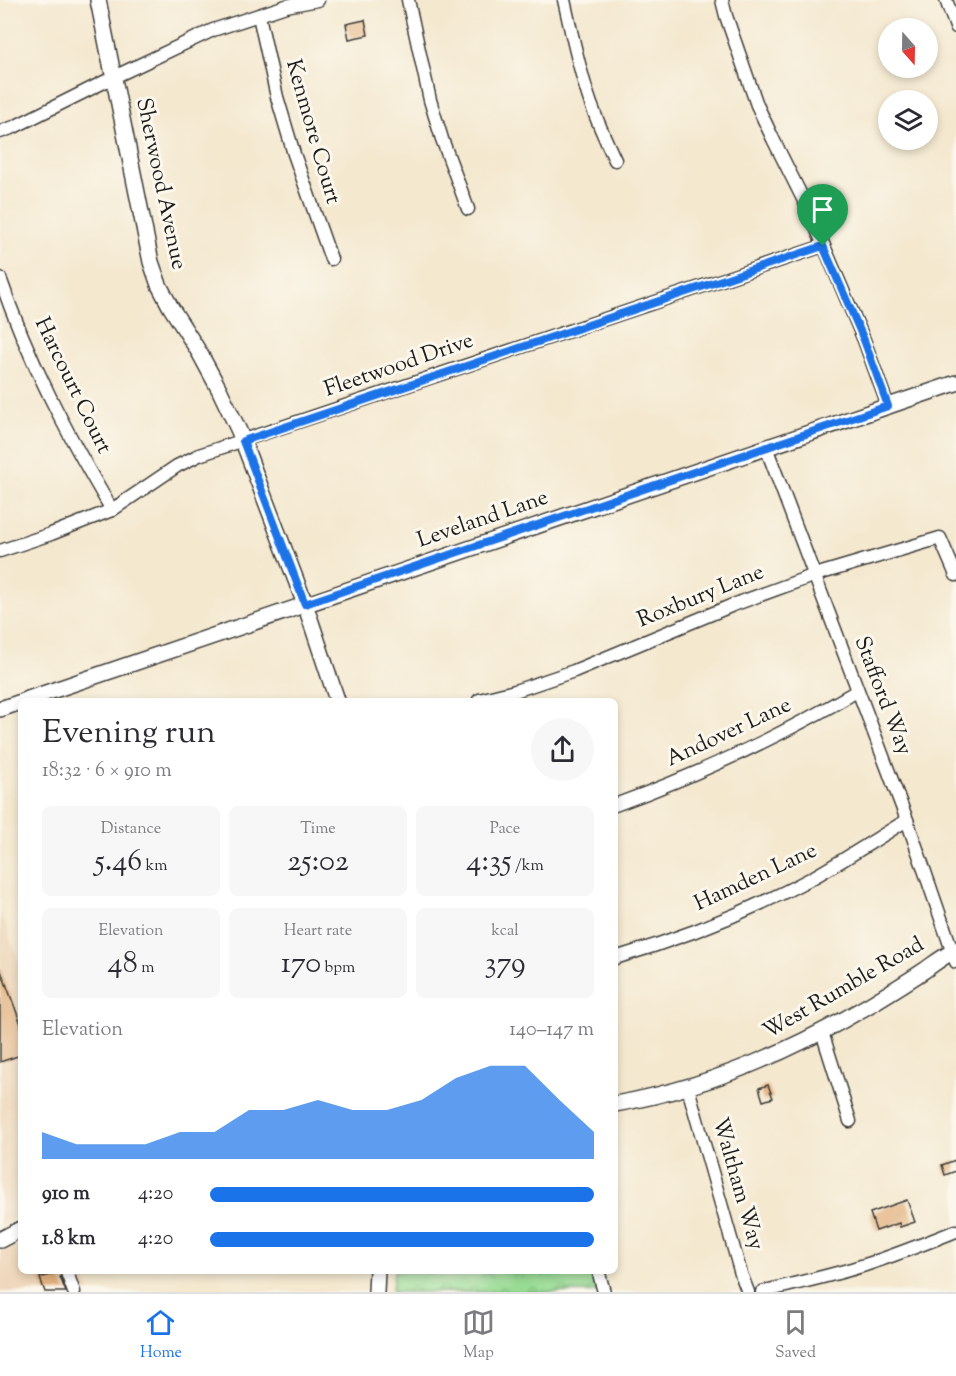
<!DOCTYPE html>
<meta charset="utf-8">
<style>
body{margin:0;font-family:"Sorts Mill Goudy",serif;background:#f7f7f7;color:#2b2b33;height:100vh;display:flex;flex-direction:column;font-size:22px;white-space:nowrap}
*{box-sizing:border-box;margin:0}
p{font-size:20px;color:#7c7c81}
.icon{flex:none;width:33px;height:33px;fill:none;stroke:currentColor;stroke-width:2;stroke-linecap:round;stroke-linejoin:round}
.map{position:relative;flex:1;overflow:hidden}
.panel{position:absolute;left:18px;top:698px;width:600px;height:576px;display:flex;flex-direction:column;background:#fff;border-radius:9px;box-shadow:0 3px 9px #0003}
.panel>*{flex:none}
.needle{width:39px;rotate:160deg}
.fabs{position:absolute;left:878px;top:18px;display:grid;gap:12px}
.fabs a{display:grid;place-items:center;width:60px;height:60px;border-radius:50%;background:#fff;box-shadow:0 3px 9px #0003;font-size:30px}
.pin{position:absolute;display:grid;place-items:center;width:51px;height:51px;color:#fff;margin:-62px -26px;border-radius:50% 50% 50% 0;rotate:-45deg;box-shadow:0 0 6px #0007}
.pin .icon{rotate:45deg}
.round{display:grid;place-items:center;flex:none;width:63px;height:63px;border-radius:32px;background:#f7f7f7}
.summary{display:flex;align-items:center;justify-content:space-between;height:102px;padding:0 24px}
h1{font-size:33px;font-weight:600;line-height:45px}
.stats{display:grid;grid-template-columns:repeat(3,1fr);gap:9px;height:102px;padding:6px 24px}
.stats div{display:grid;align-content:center;border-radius:9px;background:#f7f7f7;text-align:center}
.stats b{font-size:30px;font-weight:600}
.stats small{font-size:16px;font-weight:400}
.stats p{font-size:16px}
.chart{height:168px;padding:12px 24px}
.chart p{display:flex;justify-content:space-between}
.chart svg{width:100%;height:108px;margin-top:6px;fill:#1a73e8;opacity:.7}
ul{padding:0 24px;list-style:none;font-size:20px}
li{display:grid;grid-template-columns:96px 72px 1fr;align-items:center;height:45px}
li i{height:15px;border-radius:8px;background:#1a73e8}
.tabs{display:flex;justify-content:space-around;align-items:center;height:84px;border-top:2px solid #e1e1e2;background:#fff;font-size:16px;color:#7c7c81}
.tabs a{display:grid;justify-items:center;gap:3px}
.tabs .active{color:#1a73e8}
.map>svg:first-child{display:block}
.built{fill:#eed7bb}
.park{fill:url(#park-crowns);stroke:#5a7c58;stroke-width:1.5}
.building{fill:#e2b07e}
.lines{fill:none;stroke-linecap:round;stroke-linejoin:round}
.minor-casing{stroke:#3c3b37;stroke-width:15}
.tertiary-casing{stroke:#3c3b37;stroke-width:18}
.minor{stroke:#fff;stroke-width:12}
.tertiary{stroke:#fff;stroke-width:15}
.route-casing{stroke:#fff;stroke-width:12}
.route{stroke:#1a73e8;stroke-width:8}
.labels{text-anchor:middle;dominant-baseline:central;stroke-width:6;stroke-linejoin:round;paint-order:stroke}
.street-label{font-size:22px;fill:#1c1c1c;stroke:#fbf7ec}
</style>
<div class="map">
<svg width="956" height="1292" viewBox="0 0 956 1292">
<defs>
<pattern id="park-crowns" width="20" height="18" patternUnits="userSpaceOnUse" patternTransform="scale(1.5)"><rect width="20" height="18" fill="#98dc94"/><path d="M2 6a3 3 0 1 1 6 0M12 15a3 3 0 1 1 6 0" fill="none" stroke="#82bc7f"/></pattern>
</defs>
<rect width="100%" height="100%" fill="#fbf7ec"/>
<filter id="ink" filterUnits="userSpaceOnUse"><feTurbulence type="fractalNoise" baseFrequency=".0167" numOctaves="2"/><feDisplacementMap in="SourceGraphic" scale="12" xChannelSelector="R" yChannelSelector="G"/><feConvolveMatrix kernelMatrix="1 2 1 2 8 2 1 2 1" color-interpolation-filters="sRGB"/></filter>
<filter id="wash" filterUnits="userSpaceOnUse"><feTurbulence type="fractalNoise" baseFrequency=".008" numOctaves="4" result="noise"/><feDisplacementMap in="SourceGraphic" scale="24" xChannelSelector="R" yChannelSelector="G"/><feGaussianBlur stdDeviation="1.35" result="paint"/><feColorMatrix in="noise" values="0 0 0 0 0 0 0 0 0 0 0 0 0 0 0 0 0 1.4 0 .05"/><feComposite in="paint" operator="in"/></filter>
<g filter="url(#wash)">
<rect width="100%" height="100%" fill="#f4e8cf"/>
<g class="built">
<polygon points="0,911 21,967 21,1213 0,1226"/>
<polygon points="21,1240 21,1270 81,1271 90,1292 0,1292 0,1251"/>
</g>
<polygon class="park" points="394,1271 592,1271 597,1292 392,1292"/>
<g id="blocks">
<g class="building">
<polygon points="365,20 368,35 349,39 346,24"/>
<polygon points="0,968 21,1024 21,1055 0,1062"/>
<polygon points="768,1085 773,1098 763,1101 759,1088"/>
<polygon points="955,1160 956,1171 945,1175 942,1165"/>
<polygon points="907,1200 915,1222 900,1227 899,1223 876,1231 870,1213"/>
<polygon points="61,1271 63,1277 60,1277 66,1292 45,1292 40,1278"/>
</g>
</g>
</g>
<g filter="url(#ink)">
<use href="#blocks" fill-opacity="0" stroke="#3c3b37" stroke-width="1.5"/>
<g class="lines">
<defs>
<g id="minor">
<polyline points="408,0 430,100 442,139 468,209"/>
<path d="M564 0C572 35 579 70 591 104 598 123 606 141 615 160"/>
<polyline points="722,0 726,16 757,105 773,139 809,211 864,340 888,406"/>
<polyline points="946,0 956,27"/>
<polyline points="259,16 277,97 294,154 331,259"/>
<polyline points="0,132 14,127 114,77 213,30 286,6 318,0"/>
<path d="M0 278C28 360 68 436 112 510"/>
<polyline points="766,447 907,820 956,962"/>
<polyline points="0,551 51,534 112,510 177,466 199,455 823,246"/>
<polyline points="479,700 515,691 574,671 733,605 815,575 940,538 956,575"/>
<path d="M615 805C700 774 779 737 857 691"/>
<path d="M615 958C683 938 750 911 812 878 844 860 875 840 907 820"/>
<polyline points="822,1032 850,1121"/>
<polyline points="688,1088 741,1274 748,1292"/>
<polyline points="66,1270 74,1292"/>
<polyline points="598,1270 604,1292"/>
<path d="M762 1292C796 1283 831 1276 865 1265 896 1255 926 1243 956 1231"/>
</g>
<g id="tertiary">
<polyline points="98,0 151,262 159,285 170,306 199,352 219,389 239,431 305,604 337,700"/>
<polyline points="25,700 956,383"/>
<polyline points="0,709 21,702"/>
<path d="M615 1104C707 1088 791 1052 871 1004 889 993 907 982 925 970 935 963 945 955 956 950"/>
<polyline points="0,1240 21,1229"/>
<polyline points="376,1292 377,1270"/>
</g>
</defs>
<use href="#minor" class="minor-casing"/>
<use href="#tertiary" class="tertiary-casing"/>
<use href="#minor" class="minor"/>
<use href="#tertiary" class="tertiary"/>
</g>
</g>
<g class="lines" filter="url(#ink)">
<defs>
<polygon id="route" points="823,246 864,340 888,406 305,604 243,441"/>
</defs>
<use href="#route" class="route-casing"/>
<use href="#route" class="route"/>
</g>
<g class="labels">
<g class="street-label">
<text transform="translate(312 132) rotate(74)">Kenmore Court</text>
<text transform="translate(160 184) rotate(78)">Sherwood Avenue</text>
<text transform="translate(399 366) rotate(-19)">Fleetwood Drive</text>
<text transform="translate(72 386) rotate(64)">Harcourt Court</text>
<text transform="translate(483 520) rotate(-19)">Leveland Lane</text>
<text transform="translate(701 597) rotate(-22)">Roxbury Lane</text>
<text transform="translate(882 696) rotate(69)">Stafford Way</text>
<text transform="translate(729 733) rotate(-25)">Andover Lane</text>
<text transform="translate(756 878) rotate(-25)">Hamden Lane</text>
<text transform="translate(844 989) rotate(-30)">West Rumble Road</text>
<text transform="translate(737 1184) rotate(74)">Waltham Way</text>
</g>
</g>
</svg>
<div class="fabs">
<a><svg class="needle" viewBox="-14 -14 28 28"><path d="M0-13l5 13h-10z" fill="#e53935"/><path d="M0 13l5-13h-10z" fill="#7c7c81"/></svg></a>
<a><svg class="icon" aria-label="layers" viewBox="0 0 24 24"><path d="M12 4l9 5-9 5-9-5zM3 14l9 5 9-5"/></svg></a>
</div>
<div class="pin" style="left:823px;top:246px;background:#1e9e55"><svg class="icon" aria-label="arrive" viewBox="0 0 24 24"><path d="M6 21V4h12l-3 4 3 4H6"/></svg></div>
<section class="panel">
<div class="summary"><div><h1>Evening run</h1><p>18:32 · 6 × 910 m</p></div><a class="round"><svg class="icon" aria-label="share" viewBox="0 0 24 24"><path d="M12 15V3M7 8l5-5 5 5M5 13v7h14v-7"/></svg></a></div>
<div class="stats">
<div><p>Distance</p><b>5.46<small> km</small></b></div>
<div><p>Time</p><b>25:02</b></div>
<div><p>Pace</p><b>4:35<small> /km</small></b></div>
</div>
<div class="stats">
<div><p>Elevation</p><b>48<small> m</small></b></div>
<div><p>Heart rate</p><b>170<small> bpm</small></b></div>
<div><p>kcal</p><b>379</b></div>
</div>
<div class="chart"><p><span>Elevation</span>140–147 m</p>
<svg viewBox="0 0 160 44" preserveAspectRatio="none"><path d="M0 44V33L10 38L20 38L30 38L40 33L50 33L60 24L70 24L80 20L90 24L100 24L110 20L120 11L130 6L140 6L150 20L160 33V44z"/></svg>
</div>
<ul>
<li><b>910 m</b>4:20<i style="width:100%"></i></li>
<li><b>1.8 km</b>4:20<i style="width:100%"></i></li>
</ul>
</section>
</div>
<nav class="tabs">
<a class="active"><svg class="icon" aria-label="home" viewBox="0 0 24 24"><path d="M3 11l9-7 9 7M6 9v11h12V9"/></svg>Home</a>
<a><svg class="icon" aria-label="map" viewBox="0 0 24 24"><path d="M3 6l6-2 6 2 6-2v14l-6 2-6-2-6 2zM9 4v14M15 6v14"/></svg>Map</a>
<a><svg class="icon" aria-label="saved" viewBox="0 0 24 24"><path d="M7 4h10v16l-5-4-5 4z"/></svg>Saved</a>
</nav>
